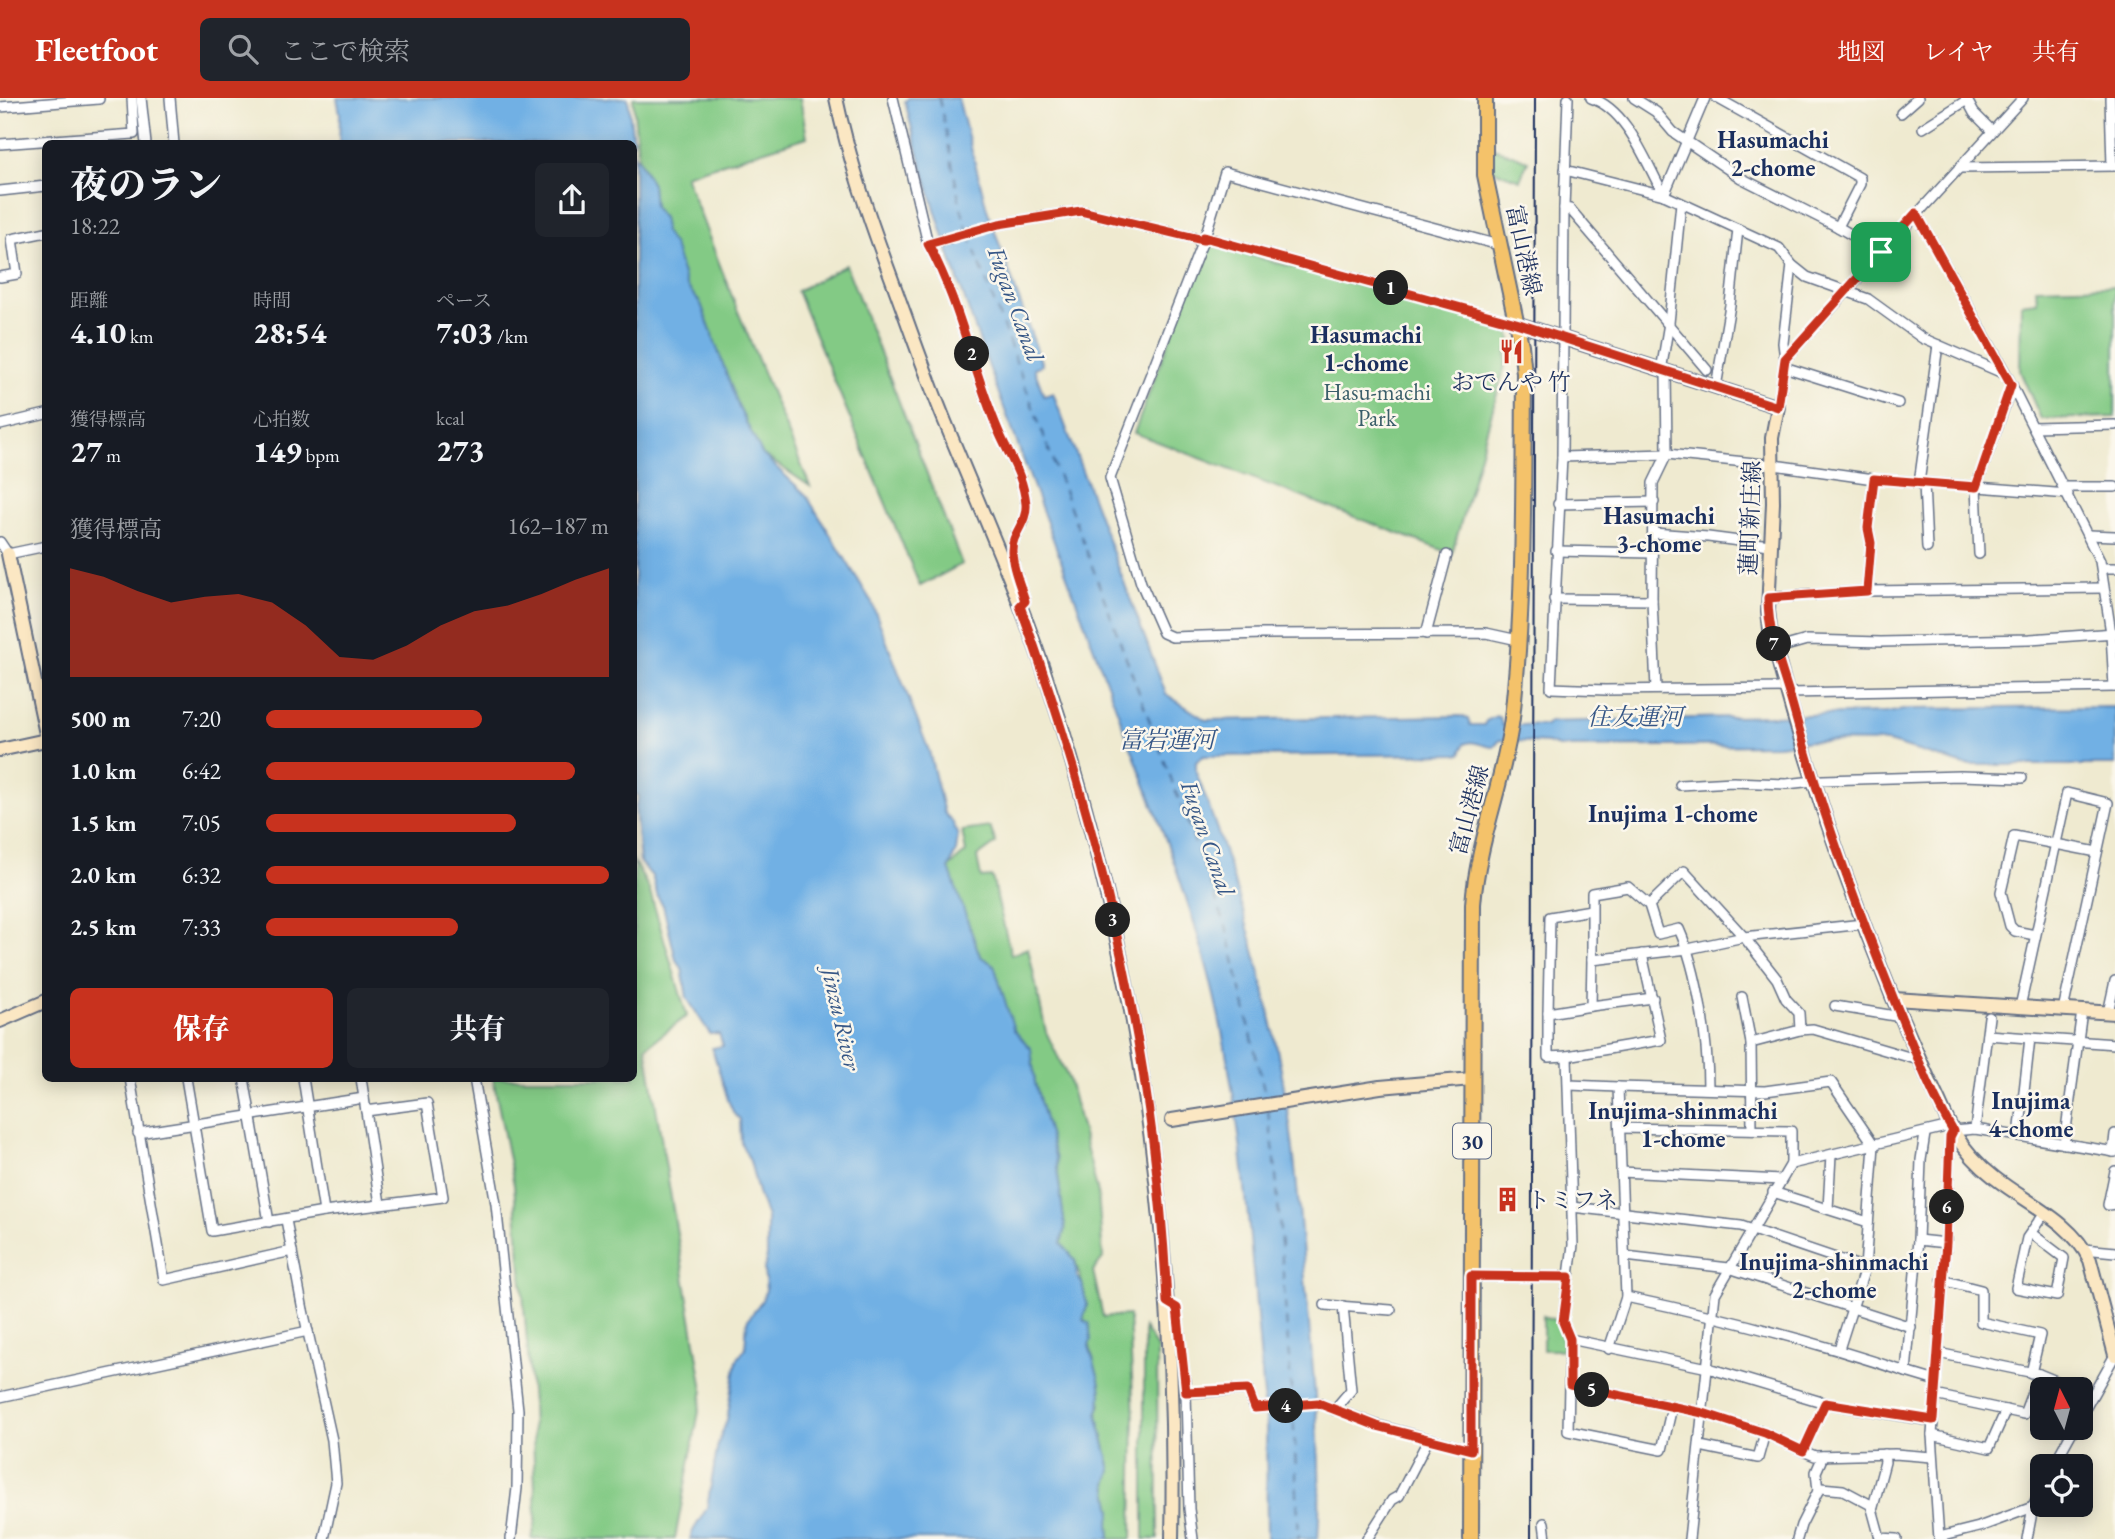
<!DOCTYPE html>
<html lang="ja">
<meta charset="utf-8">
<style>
body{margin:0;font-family:"EB Garamond","Noto Serif JP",serif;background:#20242c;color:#f1f3f6;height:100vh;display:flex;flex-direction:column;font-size:26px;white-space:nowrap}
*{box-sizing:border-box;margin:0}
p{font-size:23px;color:#9ea1a6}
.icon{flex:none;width:38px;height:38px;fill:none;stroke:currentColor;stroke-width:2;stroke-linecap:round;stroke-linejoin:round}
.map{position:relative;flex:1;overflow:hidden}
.details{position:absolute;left:42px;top:42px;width:595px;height:942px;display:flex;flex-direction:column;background:#171b24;border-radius:10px;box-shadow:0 4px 18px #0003}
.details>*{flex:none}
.needle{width:46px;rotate:354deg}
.fabs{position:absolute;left:2030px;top:1279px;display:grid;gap:14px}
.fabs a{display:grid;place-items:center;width:63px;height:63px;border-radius:10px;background:#171b24;box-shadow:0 4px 18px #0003;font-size:35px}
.pin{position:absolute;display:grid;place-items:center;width:60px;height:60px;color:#fff;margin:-30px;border-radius:14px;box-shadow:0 4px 10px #0006}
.km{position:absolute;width:35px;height:35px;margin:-18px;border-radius:50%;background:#222;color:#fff;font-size:19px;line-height:35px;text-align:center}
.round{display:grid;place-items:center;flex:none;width:74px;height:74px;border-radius:10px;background:#20242c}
.headline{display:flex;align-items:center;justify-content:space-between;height:119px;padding:0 28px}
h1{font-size:38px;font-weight:800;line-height:52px}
.metrics{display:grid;grid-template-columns:repeat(3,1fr);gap:10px;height:119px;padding:7px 28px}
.metrics div{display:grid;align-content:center}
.metrics b{font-size:30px;font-weight:800}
.metrics small{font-size:19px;font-weight:400}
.metrics p{font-size:19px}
.chart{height:196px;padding:14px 28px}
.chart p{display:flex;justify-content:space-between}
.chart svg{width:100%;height:126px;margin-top:7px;fill:#c8321e;opacity:.7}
.action{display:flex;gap:14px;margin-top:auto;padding:14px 28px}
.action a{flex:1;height:80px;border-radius:10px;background:#c8321e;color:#fff;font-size:28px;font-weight:800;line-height:80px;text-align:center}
.action a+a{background:#20242c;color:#f1f3f6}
ul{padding:0 28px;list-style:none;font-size:23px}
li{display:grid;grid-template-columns:112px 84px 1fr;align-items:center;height:52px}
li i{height:18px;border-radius:9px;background:#c8321e}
header{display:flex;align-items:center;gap:42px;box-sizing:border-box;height:98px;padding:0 35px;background:#c8321e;color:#fff}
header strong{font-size:33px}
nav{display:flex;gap:38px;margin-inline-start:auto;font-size:24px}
.search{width:490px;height:63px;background:#20242c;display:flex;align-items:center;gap:18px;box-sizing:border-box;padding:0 24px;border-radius:10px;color:#9ea1a6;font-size:26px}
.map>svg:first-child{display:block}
.green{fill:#83ca85;stroke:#4f7c72;stroke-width:2}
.water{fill:#71b0e4;stroke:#4670a1;stroke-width:2}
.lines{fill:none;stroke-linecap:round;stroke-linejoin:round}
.ferry{stroke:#355686;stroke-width:2;stroke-dasharray:9 7;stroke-linecap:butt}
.street-casing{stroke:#657086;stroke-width:12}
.secondary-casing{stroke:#657086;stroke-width:16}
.primary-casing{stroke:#657086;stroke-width:18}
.street{stroke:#fff;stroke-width:9}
.secondary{stroke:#fbe7c3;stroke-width:12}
.primary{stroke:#f4c26a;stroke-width:14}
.tram{stroke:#1b2f5e;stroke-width:2}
.route-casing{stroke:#fff;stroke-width:14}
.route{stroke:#c8321e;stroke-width:9}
.labels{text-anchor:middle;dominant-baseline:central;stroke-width:5;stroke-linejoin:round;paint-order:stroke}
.shield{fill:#fbf7ec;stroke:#5e6b89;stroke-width:2}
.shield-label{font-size:21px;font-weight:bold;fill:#1b2f5e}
.street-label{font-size:23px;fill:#1b2f5e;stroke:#fbf7ec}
.poi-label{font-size:23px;fill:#1b2f5e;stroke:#fbf7ec}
.park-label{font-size:23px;fill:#3a5e6a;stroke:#fbf7ec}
.neighbourhood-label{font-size:24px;font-weight:bold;fill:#1b2f5e;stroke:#fbf7ec}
.water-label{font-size:24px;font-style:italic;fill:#355686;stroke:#fbf7ec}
</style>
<header>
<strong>Fleetfoot</strong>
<div class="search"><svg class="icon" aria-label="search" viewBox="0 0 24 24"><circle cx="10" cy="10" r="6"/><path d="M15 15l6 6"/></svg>ここで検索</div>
<nav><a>地図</a><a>レイヤ</a><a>共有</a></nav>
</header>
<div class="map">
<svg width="2115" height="1441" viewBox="0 0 2115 1441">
<rect width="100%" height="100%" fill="#fbf7ec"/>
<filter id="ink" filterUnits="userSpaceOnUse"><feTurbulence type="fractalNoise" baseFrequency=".0143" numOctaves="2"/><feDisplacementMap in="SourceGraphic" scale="14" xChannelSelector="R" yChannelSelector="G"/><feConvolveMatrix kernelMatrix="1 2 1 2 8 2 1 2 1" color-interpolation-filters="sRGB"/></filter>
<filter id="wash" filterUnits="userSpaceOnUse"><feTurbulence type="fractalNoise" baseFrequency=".00686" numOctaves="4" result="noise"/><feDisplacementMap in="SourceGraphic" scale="28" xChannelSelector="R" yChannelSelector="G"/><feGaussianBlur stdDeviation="1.57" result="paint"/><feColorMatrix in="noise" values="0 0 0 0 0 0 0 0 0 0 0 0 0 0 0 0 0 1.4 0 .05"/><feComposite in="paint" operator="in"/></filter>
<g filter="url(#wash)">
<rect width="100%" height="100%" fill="#efead0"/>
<g class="green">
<polygon points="633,0 800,0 807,39 685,77 735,206 810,388 762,356 739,310 701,206 686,187 674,148 665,135 663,120 654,109 652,87 638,60"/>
<polygon points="1491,49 1528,63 1520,82 1492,72"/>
<polygon points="1206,145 1497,225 1510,236 1512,248 1507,251 1506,264 1452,456 1134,335"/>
<polygon points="846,167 962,466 920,488 797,193"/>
<polygon points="2115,188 2115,319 2041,321 2020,273 2021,206 2037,204 2036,190"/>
<polygon points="990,729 996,745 977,759 981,780 992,779 1011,857 1028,850 1046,934 1069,982 1098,1095 1103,1160 1093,1173 1103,1219 1129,1217 1134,1320 1132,1441 1110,1441 1109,1425 1112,1414 1107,1386 1111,1372 1097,1315 1101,1307 1100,1286 1083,1222 1087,1208 1082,1185 1075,1162 1061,1145 1065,1130 1056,1062 1035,985 1031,952 1014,933 1006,910 980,858 948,770 966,754 962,733"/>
<polygon points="634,764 649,791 687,918 646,949 703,1292 675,1441 532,1441 536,1422 532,1306 514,1087 493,980 634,980"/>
<polygon points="1543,1218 1558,1223 1564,1252 1543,1252"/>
<polygon points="1144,1230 1157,1250 1158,1441 1144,1441"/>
</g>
<g class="water">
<polygon points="337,0 628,0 633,45 339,45 340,15"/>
<path d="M909 0H958L987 111 1042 267 1034 270 1044 298 1053 295 1166 596 1206 622 1461 618 1468 621 1470 627H1484L1486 623 1496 618 1500 620 1502 627C1517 629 1534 624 1546 628L1548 624 1885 615 1910 611 2115 609V667H1965L1888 644 1811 643 1778 647 1559 649 1547 645 1500 642 1494 649C1483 649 1475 641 1464 646L1461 656 1203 658 1196 664V674C1237 781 1269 893 1287 1007 1298 1075 1301 1144 1308 1213 1314 1289 1323 1364 1318 1441H1267L1266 1316 1262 1313 1264 1298C1250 1152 1244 1003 1205 862 1183 783 1153 707 1124 631 1084 523 1043 415 1003 307 966 207 930 107 905 3Z"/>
<path d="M634 53V58L638 60 652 87 654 109 663 120 665 135 674 148 686 187 701 206 739 310 762 356 806 397 871 503 929 653 944 715 952 723 958 737 956 753 949 770 980 858 994 867 1014 932 1031 951 1035 985 1056 1062 1065 1130 1061 1145 1075 1162 1077 1179 1082 1185 1087 1208 1083 1222 1089 1225 1091 1242 1089 1248C1095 1269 1107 1295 1097 1315L1111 1372 1107 1386 1112 1414 1109 1425 1110 1441H690L693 1433 707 1410 718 1346 727 1322 737 1262 745 1251 747 1223 762 1202 766 1192 764 1172 767 1158V1119L759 1098 750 1063 741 1045 740 1021 734 1016 728 1002 712 950 723 948 719 936H710L687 900 682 870 676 862 663 807 658 800 652 778 640 765 635 709 639 698 634 695Z"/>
</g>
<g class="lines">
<g class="ferry">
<polyline points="939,0 960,106 967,131"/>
<polyline points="969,137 1227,831 1266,1001"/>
<polyline points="1268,1013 1275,1062 1292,1304"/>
<polyline points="1293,1309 1299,1441"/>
</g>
</g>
</g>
<g filter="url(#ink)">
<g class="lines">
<defs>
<g id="street">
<polyline points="141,0 146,46"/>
<polyline points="170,0 174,46"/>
<path d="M893 0 928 146C960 204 972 271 998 332 1009 358 1023 376 1026 406 1027 420 1019 429 1014 441 1007 458 1020 486 1025 503L1020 508"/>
<polyline points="1568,0 1564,110 1570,111 1707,272"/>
<path d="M1591 0C1628 12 1646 65 1664 97"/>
<polyline points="1634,0 1656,14 1673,34 1741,80 1838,129 1881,154"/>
<polyline points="1717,0 1860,80 1860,86 1838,129"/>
<polyline points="1966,0 1974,15 1992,33"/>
<polyline points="2110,0 2112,68"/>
<polyline points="0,9 99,1"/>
<polyline points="1901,15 1918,0"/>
<polyline points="1923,30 1967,2"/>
<polyline points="0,46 134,36 132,0"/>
<polyline points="1960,70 2115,68"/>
<polyline points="1565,72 1664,97 1779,150 1792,167 1807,179 1868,201 1922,240 2005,276"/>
<polyline points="0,93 46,88"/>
<polyline points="1664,97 1705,0"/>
<polyline points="1564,110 1562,359 1551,590 1605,592 1787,590"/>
<polyline points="1916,115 2006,276 2100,463 2111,535 2114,589"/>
<polyline points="1204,139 1516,225"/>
<polyline points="928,146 999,126 1081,113 1203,142"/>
<polyline points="1499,147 1225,74 1206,135 1110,380 1141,485 1163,535 1172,539 1262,536 1486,535 1518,542"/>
<polyline points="0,179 17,176 12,141 46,134"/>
<polyline points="1785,261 1783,245 1792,167"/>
<polyline points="1784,269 1898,305"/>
<polyline points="1661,273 1669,225 1681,105"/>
<polyline points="1716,289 1730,207 1738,131"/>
<polyline points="1778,309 1785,261 2023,0"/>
<polyline points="0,327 46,316"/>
<polyline points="2033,329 2115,327"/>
<polyline points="1562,359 1667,356 1774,367 1874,381 2068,396"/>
<polyline points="1919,385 1938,247"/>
<polyline points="1924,385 1927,450"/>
<polyline points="2065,389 2115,389"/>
<polyline points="1558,406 1654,404"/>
<polyline points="1653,435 1708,439 1770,447"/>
<polyline points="2088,437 2115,438"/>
<polyline points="0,444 8,456 46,448"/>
<polyline points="1556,453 1652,455"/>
<polyline points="1979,456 1976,389 2012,287"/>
<polyline points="2102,470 2115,470"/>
<polyline points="1867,493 1871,445 1868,430 1874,381"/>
<polyline points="1768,500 1867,493 2103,490"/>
<polyline points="1554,501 1652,502"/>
<polyline points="1426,536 1447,457"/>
<polyline points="1775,551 1807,542 1881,544 2030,541 2115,535"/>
<polyline points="1656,591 1652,502 1653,385 1667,356 1666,274"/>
<polyline points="1789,595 2115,589"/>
<polyline points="1680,687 1733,684 1786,686 1823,682 1960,678 2022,680"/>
<polyline points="2035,837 2015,833 2010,828 2001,794 2014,738 2097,754"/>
<polyline points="1592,862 1592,795 1628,789 1649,807"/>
<polyline points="1742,899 1751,945 1752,1032"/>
<polyline points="1591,908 1653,900"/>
<polyline points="1835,908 1901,919"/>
<polyline points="2020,909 2067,695 2108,705 2063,912"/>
<polyline points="1548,915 1550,819 1591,812"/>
<polyline points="2108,915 2115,883"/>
<polyline points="1987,937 2115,946"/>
<polyline points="1751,945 1800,932"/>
<polyline points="1567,958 1661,942 1642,856"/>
<polyline points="130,980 164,1182 292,1153"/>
<polyline points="186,980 212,1133 324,1114 443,1099 427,1005 366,1013"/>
<polyline points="244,980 269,1124"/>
<polyline points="303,980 324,1114"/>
<polyline points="361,980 380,1106"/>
<polyline points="474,980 496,1106 518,1312 517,1390 511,1441"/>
<polyline points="1569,987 1618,989"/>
<path d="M1708 990C1708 943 1698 874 1679 831L1658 836 1649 807 1684 773 1744 839 1777 881 1786 901 1799 915 1800 932 1813 931 1919 962"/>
<polyline points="1620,1030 1791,1033 1791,1066"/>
<polyline points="1975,1031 1989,919"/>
<polyline points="138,1035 364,1000"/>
<polyline points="2019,1038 2030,940"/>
<polyline points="2064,1046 2082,913"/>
<polyline points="2113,1054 2115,1036"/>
<polyline points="2115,1073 2108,1107 2115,1106"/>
<polyline points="1621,1074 1781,1082"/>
<polyline points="1773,1094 1868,1124"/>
<polyline points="1572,1109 1741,1128 1865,1170"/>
<polyline points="1828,1111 1831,1057"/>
<polyline points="286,1122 303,1212 332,1342 336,1385 324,1441"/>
<polyline points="2031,1135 2064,1160 2057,1198 2016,1190 2027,1140 2045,1114"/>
<polyline points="1918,1142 1946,1145"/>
<polyline points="2084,1151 2115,1154"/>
<polyline points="1625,1158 1729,1170 1911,1229"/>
<polyline points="1471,1178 1569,1179"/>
<polyline points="1942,1182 1981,1192 1981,1224 2040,1237 2031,1275"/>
<path d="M1626 1199C1721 1219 1814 1243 1906 1274L1918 1142 1921 1062 1925 1036"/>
<polyline points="1168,1204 1177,1211 1186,1295 1248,1291 1255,1310 1318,1305 1377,1327 1471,1352"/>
<polyline points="1325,1207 1391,1212"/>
<polyline points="1570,1241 1563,1224 1573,1147 1567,958 1548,959 1548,915 1591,908 1592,862 1688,851 1744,839 1863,826"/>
<polyline points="1609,1251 1626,1199 1618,989 1765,993 1831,984 1874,1047 1865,1170 1839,1251"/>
<polyline points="1938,1255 2039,1276 2078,1292"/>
<polyline points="1906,1274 1936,1283"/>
<polyline points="1570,1287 1703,1315 1765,1335 1803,1353 1825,1305"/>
<polyline points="1186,1295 1189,1411 1193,1441"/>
<polyline points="1935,1297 2024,1316 2039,1276"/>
<polyline points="0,1299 308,1233"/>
<polyline points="1672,1309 1662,1352 1568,1333 1570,1241 1708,1270 1825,1305 1932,1323"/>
<polyline points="1334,1312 1351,1292 1343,1208"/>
<polyline points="2081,1318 2115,1257"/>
<polyline points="1932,1337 1989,1350 2006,1312"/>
<polyline points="1700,1348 1758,1360 1765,1335"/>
<polyline points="1803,1353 1815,1358 1895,1356 1932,1359"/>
<polyline points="2053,1368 2074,1330"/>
<polyline points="1818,1393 1816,1374 1823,1358"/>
<polyline points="1873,1409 1885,1364 1884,1356"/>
<polyline points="1544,1425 1546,1441"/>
<polyline points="1939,1439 1979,1429 2033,1409"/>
<polyline points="1367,1441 1392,1402 1399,1398 1428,1342"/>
<polyline points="1689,1441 1715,1196 1791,1066 1950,1028"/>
<polyline points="1797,1441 1801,1427 1818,1393 1821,1390 1843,1392 1871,1407 1880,1440 1897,1441"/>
<polyline points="1939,1441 1932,1337 1946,1145 1950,1039 1953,1033 1975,1031 2115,1054"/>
<polyline points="2027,1441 2033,1409 2042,1389"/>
</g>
<g id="secondary">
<path d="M836 0C849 62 869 120 891 179 909 228 926 278 946 326 979 407 1015 487 1043 570 1138 856 1178 1140 1172 1441"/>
<path d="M1516 225 1778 309 1772 340 1773 405 1768 513 1770 531C1802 657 1843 778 1892 898 1906 930 1920 963 1935 995 1941 1007 1946 1021 1953 1033 1964 1051 1978 1067 1995 1080 2028 1106 2071 1123 2090 1162L2115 1257"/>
<polyline points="8,456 46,636"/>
<polyline points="0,652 46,642"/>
<polyline points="1894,901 2115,915"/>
<polyline points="0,923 46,903"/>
<polyline points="1172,1022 1380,989 1472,981"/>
</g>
<path id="primary" d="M1471 1441 1473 806C1478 741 1504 684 1512 620 1525 505 1523 389 1524 275L1521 247 1485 77V0"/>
</defs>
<use href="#street" class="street-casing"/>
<use href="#secondary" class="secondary-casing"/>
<use href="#primary" class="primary-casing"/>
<use href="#street" class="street"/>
<use href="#secondary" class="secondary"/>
<use href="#primary" class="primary"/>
<polyline class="tram" points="1531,1441 1535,0"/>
</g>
</g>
<g class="lines" filter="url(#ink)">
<defs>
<path id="route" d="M1081 113 1203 142 1204 139 1516 225 1778 309 1785 261 1916 115 2011 287 1976 389 1874 381 1868 430 1871 445 1867 493 1768 500C1768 539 1783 573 1793 609 1820 710 1855 805 1894 902 1912 945 1929 993 1953 1033L1950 1039 1946 1145 1933 1322 1825 1305 1803 1353 1765 1335 1703 1315 1570 1287V1241L1563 1224 1569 1179 1471 1178V1352L1377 1328 1318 1305 1255 1310 1248 1291 1186 1294 1177 1210 1167 1204C1156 966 1101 732 1020 508L1025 503C1020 486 1007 458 1014 441 1019 429 1027 420 1026 406 1023 376 1009 358 998 332 972 271 960 204 928 146L999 126Z"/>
</defs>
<use href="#route" class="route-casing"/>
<use href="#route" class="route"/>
</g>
<defs>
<symbol id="restaurant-bare" viewBox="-9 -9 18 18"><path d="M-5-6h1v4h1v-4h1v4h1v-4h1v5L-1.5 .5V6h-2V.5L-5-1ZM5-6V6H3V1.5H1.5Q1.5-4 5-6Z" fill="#c8321e" stroke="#fbf7ec" stroke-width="2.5" paint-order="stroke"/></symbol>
<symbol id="building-bare" viewBox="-9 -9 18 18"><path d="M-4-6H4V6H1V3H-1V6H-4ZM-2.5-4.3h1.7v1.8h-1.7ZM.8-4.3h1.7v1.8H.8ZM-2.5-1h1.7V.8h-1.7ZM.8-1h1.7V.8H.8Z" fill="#c8321e" stroke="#fbf7ec" stroke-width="2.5" paint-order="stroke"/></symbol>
</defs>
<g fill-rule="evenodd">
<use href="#restaurant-bare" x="1494" y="236" width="35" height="35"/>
<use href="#building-bare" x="1490" y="1084" width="35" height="35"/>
</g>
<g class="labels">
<rect class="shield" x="1453" y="1025.5" width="38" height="35" rx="5"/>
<g class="shield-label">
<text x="1472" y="1043">30</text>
</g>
<g class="street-label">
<text transform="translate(1524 152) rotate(78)">富山港線</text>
<text transform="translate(1750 420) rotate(-88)">蓮町新庄線</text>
<text transform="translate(1469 712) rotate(-75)">富山港線</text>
</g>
<g class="poi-label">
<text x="1511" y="284">おでんや 竹</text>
<text x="1527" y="1102" text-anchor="start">トミフネ</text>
</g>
<g class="park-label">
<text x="1377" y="294">Hasu-machi<tspan x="1377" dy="26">Park</tspan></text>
</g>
<g class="neighbourhood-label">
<text x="1773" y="41">Hasumachi<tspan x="1773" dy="28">2-chome</tspan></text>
<text x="1366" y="236">Hasumachi<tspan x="1366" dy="28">1-chome</tspan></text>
<text x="1659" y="417">Hasumachi<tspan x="1659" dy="28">3-chome</tspan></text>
<text x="1673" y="715">Inujima 1-chome</text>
<text x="2031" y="1002">Inujima<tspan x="2031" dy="28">4-chome</tspan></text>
<text x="1683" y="1012">Inujima-shinmachi<tspan x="1683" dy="28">1-chome</tspan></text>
<text x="1834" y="1163">Inujima-shinmachi<tspan x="1834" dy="28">2-chome</tspan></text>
</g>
<g class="water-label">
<text transform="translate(1016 206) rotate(70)">Fugan Canal</text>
<text x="1635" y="618">住友運河</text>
<text x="1167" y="641">富岩運河</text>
<text transform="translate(1208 740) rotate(71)">Fugan Canal</text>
<text transform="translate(842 921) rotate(77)">Jinzu River</text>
</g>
</g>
</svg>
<div class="fabs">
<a><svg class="needle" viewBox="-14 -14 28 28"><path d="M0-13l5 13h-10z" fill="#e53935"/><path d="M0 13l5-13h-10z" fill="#9ea1a6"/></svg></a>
<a><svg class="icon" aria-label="locate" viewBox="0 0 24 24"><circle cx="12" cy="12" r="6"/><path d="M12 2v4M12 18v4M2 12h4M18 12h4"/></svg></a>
</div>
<div class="pin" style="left:1881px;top:154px;background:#1e9e55"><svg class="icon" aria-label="arrive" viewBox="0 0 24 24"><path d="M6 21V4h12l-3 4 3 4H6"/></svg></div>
<b class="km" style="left:1391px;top:190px">1</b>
<b class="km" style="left:972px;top:256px">2</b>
<b class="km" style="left:1113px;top:822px">3</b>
<b class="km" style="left:1286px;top:1308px">4</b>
<b class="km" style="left:1592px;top:1292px">5</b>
<b class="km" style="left:1947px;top:1109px">6</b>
<b class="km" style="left:1774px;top:546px">7</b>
<section class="details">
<div class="headline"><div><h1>夜のラン</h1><p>18:22</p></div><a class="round"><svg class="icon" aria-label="share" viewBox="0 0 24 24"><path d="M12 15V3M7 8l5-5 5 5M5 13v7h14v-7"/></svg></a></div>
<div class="metrics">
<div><p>距離</p><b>4.10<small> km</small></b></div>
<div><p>時間</p><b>28:54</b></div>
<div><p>ペース</p><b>7:03<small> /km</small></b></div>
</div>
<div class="metrics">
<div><p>獲得標高</p><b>27<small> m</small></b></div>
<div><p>心拍数</p><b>149<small> bpm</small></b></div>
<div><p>kcal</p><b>273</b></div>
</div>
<div class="chart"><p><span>獲得標高</span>162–187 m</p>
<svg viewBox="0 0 160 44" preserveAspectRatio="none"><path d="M0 44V6L10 9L20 14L30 18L40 16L50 15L60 18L70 26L80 37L90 38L100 33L110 26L120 21L130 19L140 15L150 10L160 6V44z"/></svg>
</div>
<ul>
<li><b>500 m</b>7:20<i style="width:63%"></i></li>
<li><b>1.0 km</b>6:42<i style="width:90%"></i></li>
<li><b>1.5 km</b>7:05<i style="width:73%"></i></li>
<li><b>2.0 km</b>6:32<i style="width:100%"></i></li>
<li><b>2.5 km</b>7:33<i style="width:56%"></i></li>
</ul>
<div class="action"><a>保存</a><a>共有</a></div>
</section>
</div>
